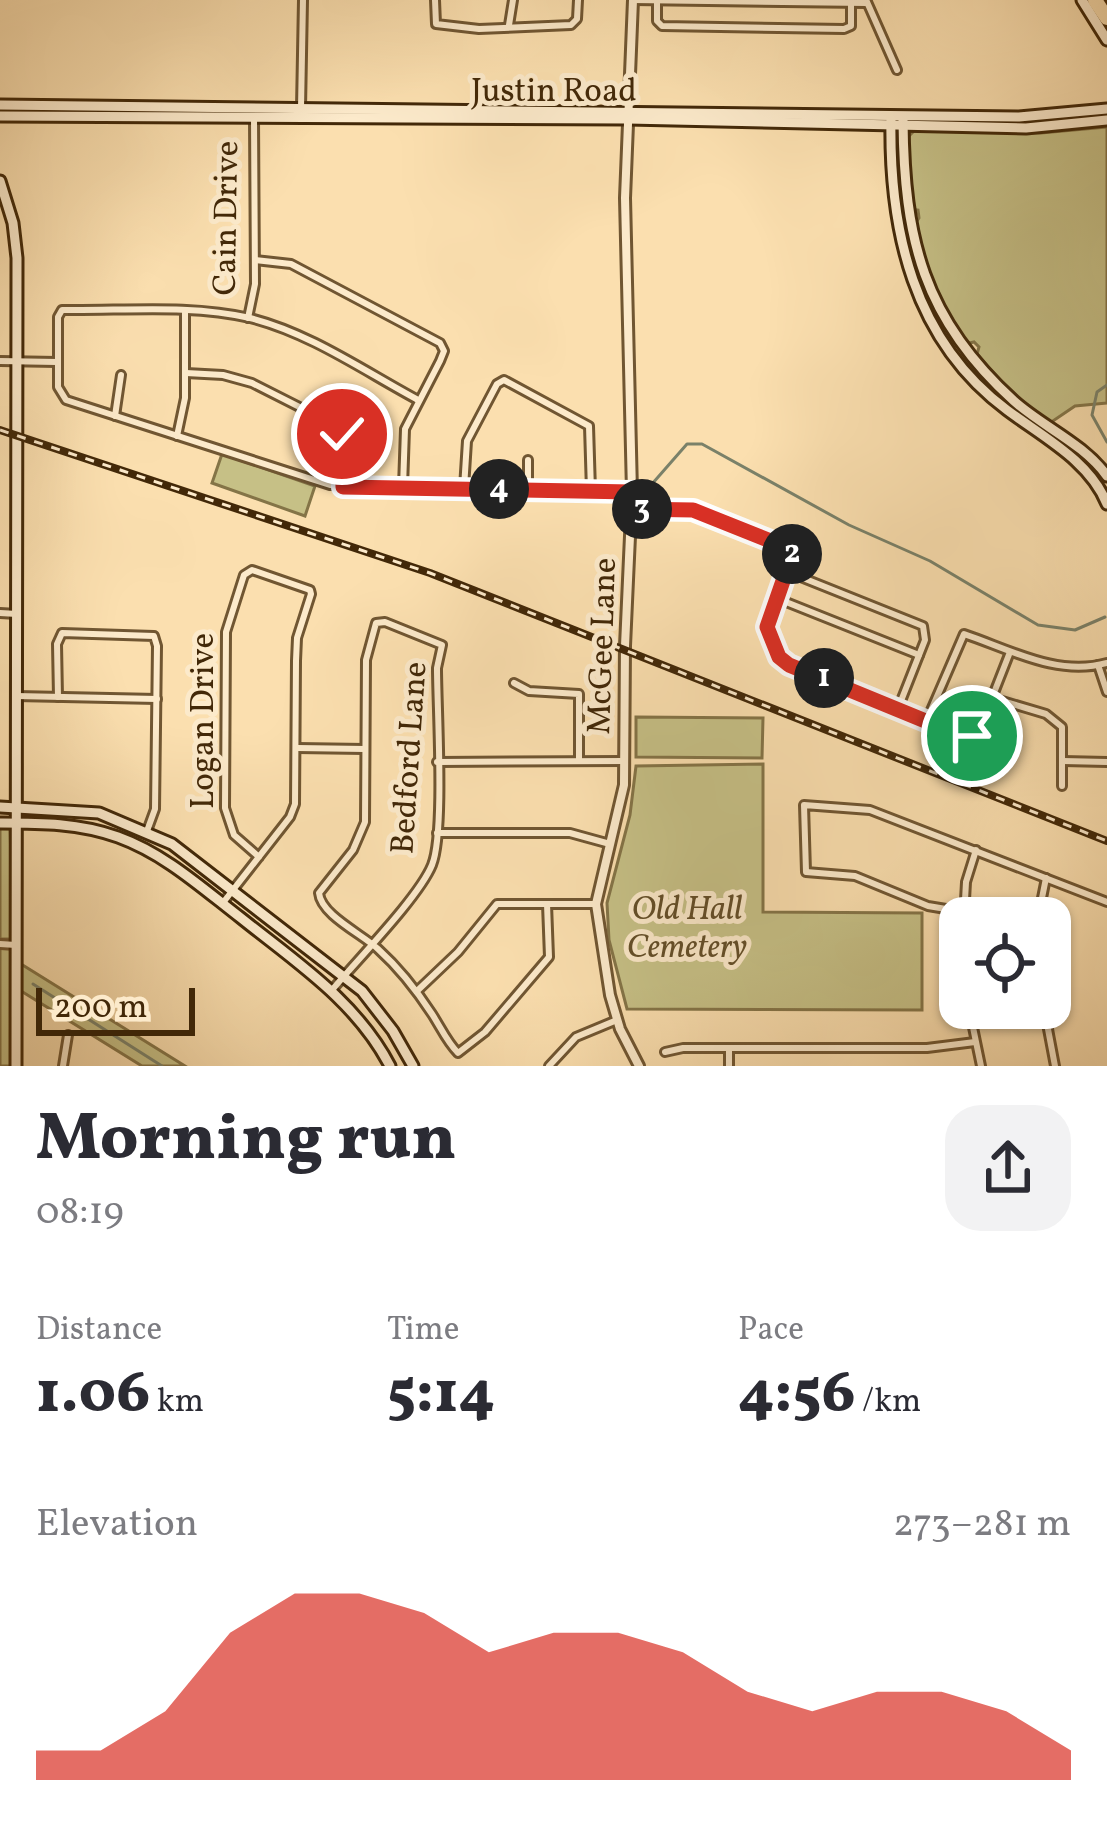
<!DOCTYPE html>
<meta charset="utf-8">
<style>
body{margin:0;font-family:Vollkorn,serif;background:#f2f2f3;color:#2b2b33;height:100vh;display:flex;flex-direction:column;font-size:45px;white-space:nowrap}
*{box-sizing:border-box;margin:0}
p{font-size:39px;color:#7c7c81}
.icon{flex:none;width:66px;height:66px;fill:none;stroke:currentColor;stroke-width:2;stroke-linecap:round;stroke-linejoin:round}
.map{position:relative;height:1066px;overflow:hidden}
.sheet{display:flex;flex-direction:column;background:#fff;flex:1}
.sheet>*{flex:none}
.controls{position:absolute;left:939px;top:897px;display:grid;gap:24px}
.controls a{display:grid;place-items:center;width:132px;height:132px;border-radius:24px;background:#fff;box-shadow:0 3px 9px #0004;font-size:60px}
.scale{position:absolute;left:36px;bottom:30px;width:159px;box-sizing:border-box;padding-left:12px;border:6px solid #422808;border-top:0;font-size:33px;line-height:42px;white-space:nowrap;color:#422808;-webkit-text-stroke:9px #fceacb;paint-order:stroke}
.pin{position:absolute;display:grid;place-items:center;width:102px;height:102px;color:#fff;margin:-51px;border:6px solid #fff;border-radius:50%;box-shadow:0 3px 12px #0007}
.km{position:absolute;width:60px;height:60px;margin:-30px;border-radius:50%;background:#222;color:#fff;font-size:33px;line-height:60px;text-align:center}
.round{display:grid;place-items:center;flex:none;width:126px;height:126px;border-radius:36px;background:#f2f2f3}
.summary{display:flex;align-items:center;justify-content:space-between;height:204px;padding:0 36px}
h1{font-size:66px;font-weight:800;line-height:90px}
.stats{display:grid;grid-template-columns:repeat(3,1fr);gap:18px;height:204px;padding:12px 36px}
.stats div{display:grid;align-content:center}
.stats b{font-size:60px;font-weight:800}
.stats small{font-size:33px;font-weight:400}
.stats p{font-size:33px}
.chart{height:336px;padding:24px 36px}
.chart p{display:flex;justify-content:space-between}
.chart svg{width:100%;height:216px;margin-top:12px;fill:#d93025;opacity:.7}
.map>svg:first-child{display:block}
.green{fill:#c6c086;stroke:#847447;stroke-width:3}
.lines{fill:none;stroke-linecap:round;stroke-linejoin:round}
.stream{stroke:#7a8169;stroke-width:3}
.minor-casing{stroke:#705632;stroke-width:12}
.tertiary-casing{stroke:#705632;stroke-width:14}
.secondary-casing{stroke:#422808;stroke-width:15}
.motorway-casing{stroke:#422808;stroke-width:20}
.minor{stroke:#fceacb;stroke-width:6}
.tertiary{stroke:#fceacb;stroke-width:8}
.secondary{stroke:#fceacb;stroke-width:9}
.motorway{stroke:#fbdfaf;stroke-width:14}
.rail-casing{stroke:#422808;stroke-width:8}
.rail{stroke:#fceacb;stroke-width:3;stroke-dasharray:9;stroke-linecap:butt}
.route-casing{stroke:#fff;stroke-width:24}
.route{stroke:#d93025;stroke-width:15}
.labels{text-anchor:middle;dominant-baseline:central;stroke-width:10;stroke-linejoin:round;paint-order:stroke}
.street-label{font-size:33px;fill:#422808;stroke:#fceacb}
.park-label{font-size:33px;font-style:italic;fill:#634e28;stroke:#fceacb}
</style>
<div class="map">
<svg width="1107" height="1066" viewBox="0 0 1107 1066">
<rect width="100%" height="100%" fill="#fbdfaf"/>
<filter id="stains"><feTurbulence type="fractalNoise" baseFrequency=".00167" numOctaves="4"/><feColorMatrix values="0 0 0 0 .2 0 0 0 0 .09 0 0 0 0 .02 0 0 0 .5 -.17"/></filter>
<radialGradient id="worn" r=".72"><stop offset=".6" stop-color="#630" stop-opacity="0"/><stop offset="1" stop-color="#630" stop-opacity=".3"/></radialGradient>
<g class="green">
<polygon points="1107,127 1107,403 1075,406 1050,423 1019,401 977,354 979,347 974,342 965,344 927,275 915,224 919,218 918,210 909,209 907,138 916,129 1041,133"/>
<polygon points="222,454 315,486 305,516 212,483"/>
<polygon points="636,717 763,718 762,758 636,757"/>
<polygon points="763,764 763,912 922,913 922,1010 627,1009 609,940 607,903 630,815 636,766"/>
<polygon points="0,826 10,826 13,939 0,939"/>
<polygon points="0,947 12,948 13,1066 0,1066"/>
<polygon points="21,964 185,1066 142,1066 21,991"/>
</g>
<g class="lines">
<g class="stream">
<polyline points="1107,385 1097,392 1092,415 1107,442"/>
<polyline points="645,492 687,444 702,444 849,525 930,561 1038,625 1075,630 1105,617"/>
<polyline points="33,984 162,1066"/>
</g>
<defs>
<g id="minor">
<polyline points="435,0 436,24 479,29 571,25 577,19 578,0"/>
<polyline points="633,0 867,3"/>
<polyline points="657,1 657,21 662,26 844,29 851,26 851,3"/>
<polyline points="867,2 897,70"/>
<polyline points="509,25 513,0"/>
<polyline points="301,108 303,0"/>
<polyline points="255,260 291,264 440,343 444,351 440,361 405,429 403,487"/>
<polyline points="248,318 255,284 254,118"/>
<polyline points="0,361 57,362"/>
<polyline points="186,373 223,375 252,383 335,425 342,439 343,486"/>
<path d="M418 400C364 371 310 333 250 318 190 304 123 311 62 310L58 317V387L66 400 330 485 632 492"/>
<polyline points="115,416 121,375"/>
<polyline points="177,436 185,398 185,312"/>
<polyline points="464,488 467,441 497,384 504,380 589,426 591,491"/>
<polyline points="528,490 528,460"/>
<polyline points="632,509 693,510 788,548 792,555 768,627 779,657 789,665 962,736 972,736 979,731 1010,652"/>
<polyline points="788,572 923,626 925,640 899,706"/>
<polyline points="776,598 919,655"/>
<polyline points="0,613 17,614"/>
<polyline points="1098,665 1107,692"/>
<polyline points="514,683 529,691 579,694 579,761"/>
<polyline points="16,696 157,699"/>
<polyline points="58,697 57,644 62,633 154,636 157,646 155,809 147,831"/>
<polyline points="992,698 1046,714 1062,727 1062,786"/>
<path d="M926 722 964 634C1009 649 1057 677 1107 663"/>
<polyline points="297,748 365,749"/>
<polyline points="1063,761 1107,762"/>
<polyline points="437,762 625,761"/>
<polyline points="437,833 570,833 610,844"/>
<polyline points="222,904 290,817 295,804 296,661 297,638 311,594 310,590 252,570 244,575 226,632 225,808 234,835 259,857"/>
<polyline points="964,912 928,906 855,876 806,872 804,805 870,810 1107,902"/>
<polyline points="964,918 966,882 976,850"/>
<polyline points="1038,918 1046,878"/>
<polyline points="0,944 16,945"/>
<path d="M332 990C357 960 419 897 432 865 445 833 437 709 437 668L442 645 385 622 376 623 366 660 365 822 353 850 319 893C321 915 362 934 378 949 399 968 417 991 432 1014 441 1028 447 1042 458 1053L485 1032 549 957 547 904"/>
<polyline points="417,991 458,952 497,904 596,904"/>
<polyline points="969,1008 981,1066"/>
<polyline points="1044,1008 1055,1066"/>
<polyline points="665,1052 683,1048 927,1048 975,1042"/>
<polyline points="63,1066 68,1035"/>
<polyline points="549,1066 576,1037 617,1020"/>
<polyline points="729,1066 729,1048"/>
</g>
<polyline id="tertiary" points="633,0 625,198 632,492 625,646 624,785 596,904 610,995 620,1029 639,1066"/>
<g id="secondary">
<polyline points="1082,0 1107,40"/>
<polyline points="0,105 1019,117 1107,109"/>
<polyline points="0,116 628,119 1026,128 1107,120"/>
<path d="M891 119C889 230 913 340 1007 410 1043 437 1090 461 1107 504"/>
<path d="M903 120C904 238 923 319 1014 401 1043 427 1083 443 1107 476"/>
<polyline points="0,181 13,223 17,258 16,1066"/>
<polyline points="0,807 99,813 172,844 362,991 393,1031 413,1066"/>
<path d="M0 823C41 823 79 823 118 837 165 854 202 888 241 918 297 963 356 1001 390 1066"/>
</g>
<polyline id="motorway" points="1095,0 1107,18"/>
</defs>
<use href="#minor" class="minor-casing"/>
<use href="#tertiary" class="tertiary-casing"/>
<use href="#secondary" class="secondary-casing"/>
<use href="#motorway" class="motorway-casing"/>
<use href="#minor" class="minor"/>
<use href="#tertiary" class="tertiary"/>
<use href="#secondary" class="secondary"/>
<use href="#motorway" class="motorway"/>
<defs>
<polyline id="rail" points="0,430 430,573 1107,841"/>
</defs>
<use href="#rail" class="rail-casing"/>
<use href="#rail" class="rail"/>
</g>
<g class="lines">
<defs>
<polyline id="route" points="342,434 343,487 632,492 632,509 693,510 788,548 792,555 767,627 779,657 789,665 962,736 972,736"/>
</defs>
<use href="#route" class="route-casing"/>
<use href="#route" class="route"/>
</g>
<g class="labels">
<g class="street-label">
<text x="554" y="93">Justin Road</text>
<text transform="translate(228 218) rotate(-89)">Cain Drive</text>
<text transform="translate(604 646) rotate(-88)">McGee Lane</text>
<text transform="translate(205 721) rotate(-90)">Logan Drive</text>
<text transform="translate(411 758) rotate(-86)">Bedford Lane</text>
</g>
<g class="park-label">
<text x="687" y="911">Old Hall<tspan x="687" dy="38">Cemetery</tspan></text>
</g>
</g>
<rect width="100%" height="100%" filter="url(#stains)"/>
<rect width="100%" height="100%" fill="url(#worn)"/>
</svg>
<div class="controls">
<a><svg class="icon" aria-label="locate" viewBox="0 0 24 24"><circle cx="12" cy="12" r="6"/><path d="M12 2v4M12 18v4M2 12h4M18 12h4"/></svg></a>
</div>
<div class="scale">200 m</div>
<div class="pin" style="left:972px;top:736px;background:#1e9e55"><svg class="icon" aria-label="arrive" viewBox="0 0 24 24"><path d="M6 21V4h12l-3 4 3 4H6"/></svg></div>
<div class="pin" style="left:342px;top:434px;background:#d93025"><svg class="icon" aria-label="check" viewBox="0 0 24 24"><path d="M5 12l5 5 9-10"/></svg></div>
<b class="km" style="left:824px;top:678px">1</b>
<b class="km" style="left:792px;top:554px">2</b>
<b class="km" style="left:642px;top:509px">3</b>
<b class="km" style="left:499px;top:489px">4</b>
</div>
<section class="sheet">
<div class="summary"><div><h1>Morning run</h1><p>08:19</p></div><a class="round"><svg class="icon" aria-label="share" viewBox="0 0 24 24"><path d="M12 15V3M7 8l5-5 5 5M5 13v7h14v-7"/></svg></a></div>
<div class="stats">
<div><p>Distance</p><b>1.06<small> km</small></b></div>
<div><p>Time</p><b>5:14</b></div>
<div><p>Pace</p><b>4:56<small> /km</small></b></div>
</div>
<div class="chart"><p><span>Elevation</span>273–281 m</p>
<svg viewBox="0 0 160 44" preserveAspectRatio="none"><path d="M0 44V38L10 38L20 30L30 14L40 6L50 6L60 10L70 18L80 14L90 14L100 18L110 26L120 30L130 26L140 26L150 30L160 38V44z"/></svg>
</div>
</section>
